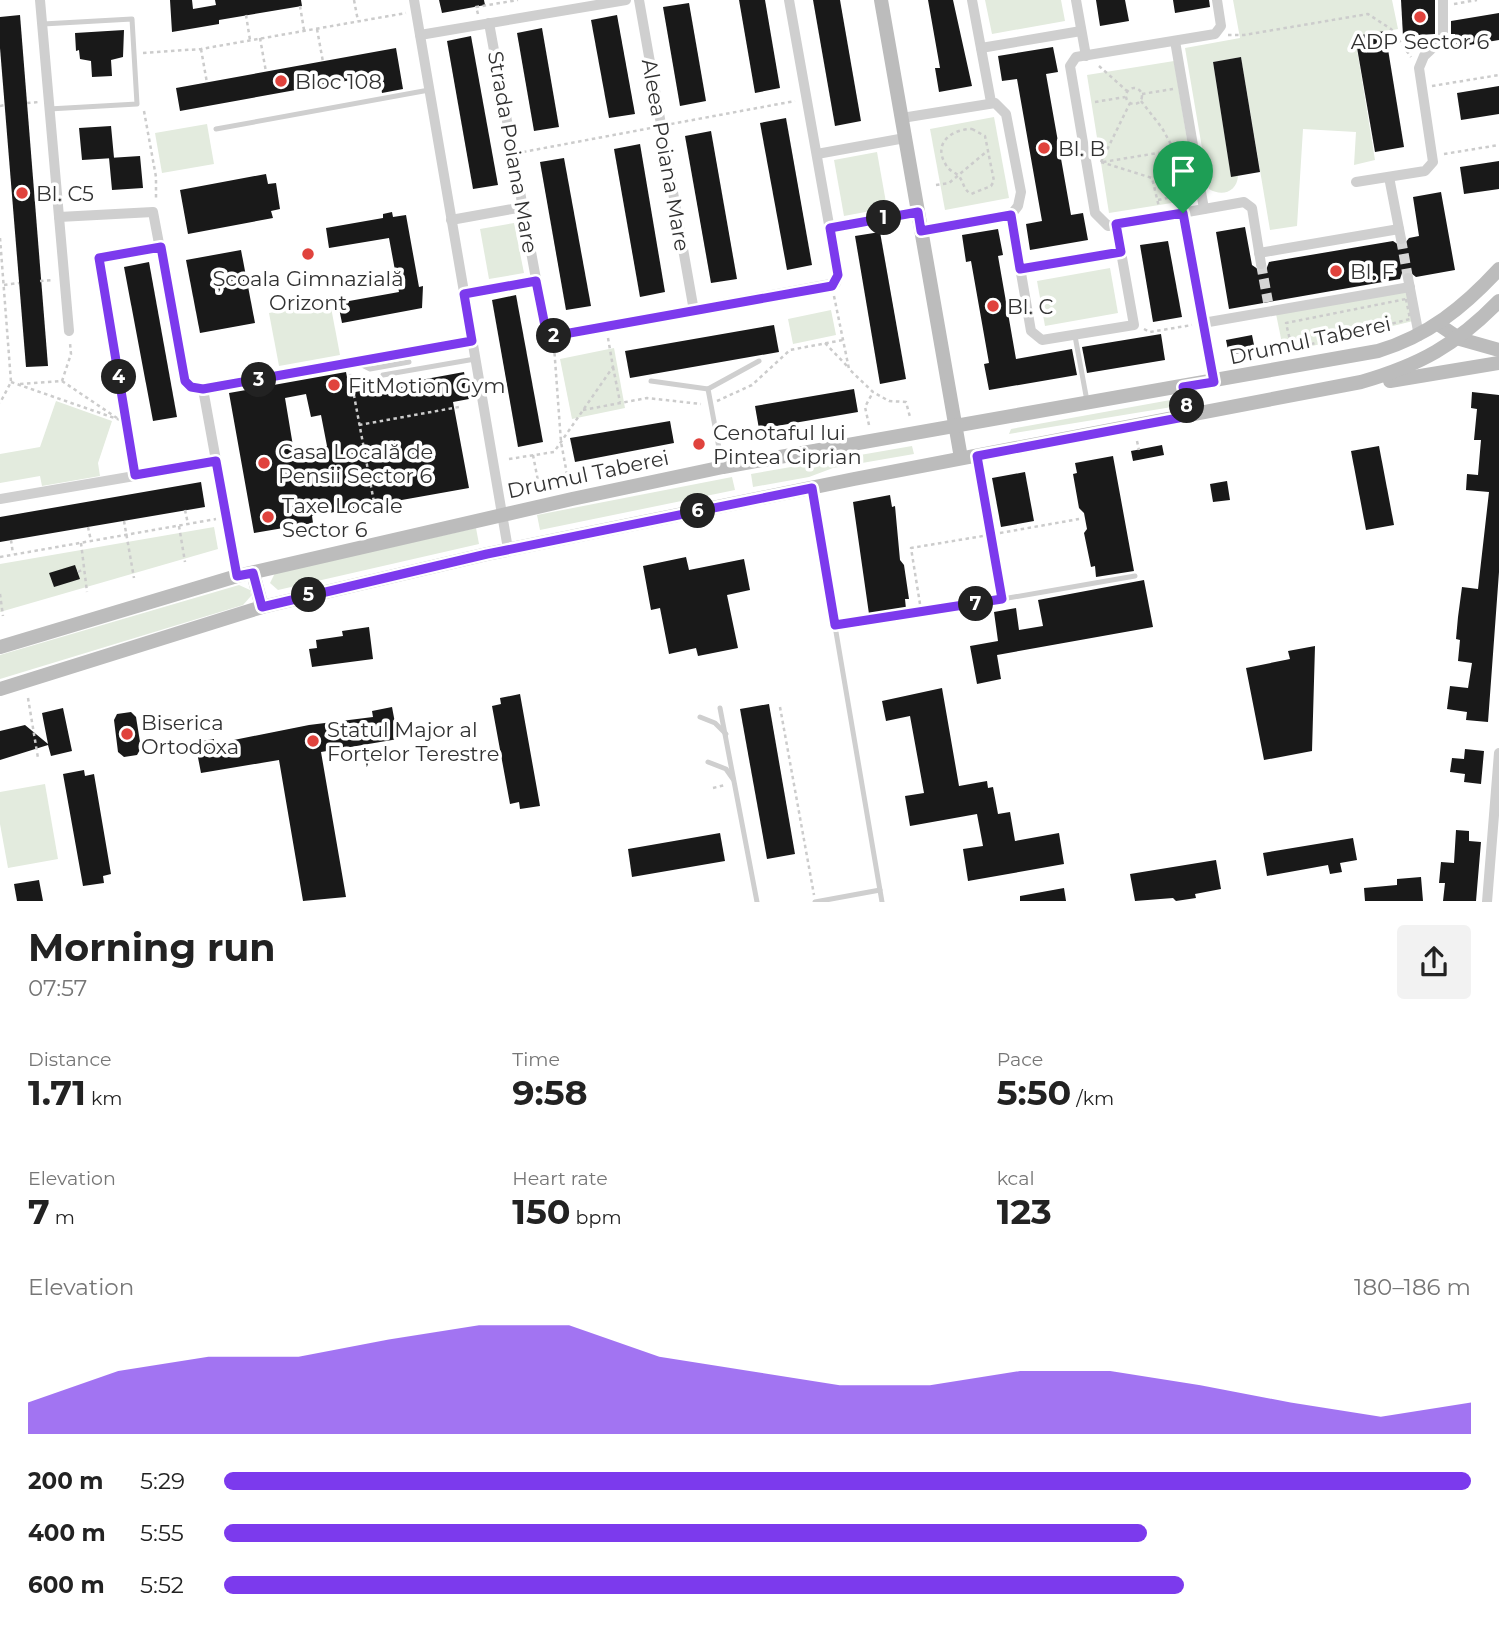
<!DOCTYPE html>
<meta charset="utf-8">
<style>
body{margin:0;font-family:Montserrat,sans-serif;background:#f2f2f2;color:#222;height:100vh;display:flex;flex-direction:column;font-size:26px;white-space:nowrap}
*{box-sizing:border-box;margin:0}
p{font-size:23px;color:#767676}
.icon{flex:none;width:38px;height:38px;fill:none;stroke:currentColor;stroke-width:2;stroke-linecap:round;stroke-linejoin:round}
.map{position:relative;height:902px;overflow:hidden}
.details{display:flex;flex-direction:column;background:#fff;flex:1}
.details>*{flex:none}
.pin{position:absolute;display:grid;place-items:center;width:60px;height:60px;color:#fff;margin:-72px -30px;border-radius:50% 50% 50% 0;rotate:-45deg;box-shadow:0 0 7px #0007}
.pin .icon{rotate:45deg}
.km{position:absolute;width:35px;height:35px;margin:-18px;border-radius:50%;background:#222;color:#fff;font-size:19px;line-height:35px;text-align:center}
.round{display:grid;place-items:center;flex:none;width:74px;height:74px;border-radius:7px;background:#f2f2f2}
.overview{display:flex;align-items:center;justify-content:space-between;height:119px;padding:0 28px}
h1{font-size:38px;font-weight:700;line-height:52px}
.metrics{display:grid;grid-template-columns:repeat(3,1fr);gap:10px;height:119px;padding:7px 28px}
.metrics div{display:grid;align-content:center}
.metrics b{font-size:35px;font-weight:700}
.metrics small{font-size:19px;font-weight:400}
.metrics p{font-size:19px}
.chart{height:196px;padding:14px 28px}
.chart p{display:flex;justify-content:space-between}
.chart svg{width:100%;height:126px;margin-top:7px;fill:#7c3aed;opacity:.7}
ul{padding:0 28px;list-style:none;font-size:23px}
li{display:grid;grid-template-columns:112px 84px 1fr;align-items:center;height:52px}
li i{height:18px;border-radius:9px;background:#7c3aed}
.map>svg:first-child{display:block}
.green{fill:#e3ebde}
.building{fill:#191919;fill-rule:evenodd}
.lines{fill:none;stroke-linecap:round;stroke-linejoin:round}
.minor-tunnel{stroke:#d6d6d6;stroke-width:10;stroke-dasharray:10 5;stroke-linecap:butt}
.path{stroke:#ccc;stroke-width:2.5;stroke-dasharray:3.5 3.5;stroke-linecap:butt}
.service{stroke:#cfcfcf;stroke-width:5}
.minor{stroke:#cfcfcf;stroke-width:10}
.secondary{stroke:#bcbcbc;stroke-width:14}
.route-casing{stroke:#fff;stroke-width:14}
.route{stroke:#7c3aed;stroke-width:9}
.poi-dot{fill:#e0433d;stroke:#fff;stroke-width:2.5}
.labels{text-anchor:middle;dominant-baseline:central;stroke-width:7;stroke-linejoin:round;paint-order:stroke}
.poi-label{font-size:21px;fill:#323232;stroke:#fff;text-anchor:start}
.street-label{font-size:21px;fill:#323232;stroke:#fff}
</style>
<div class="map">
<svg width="1499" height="902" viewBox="0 0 1499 902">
<rect width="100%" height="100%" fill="#fff"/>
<g class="green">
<polygon points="985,0 1061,0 1065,21 992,34"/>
<path d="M1233 0H1392L1398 29 1355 37 1375 160 1354 165 1356 132 1303 129 1297 226 1270 230 1241 57 1213 62 1231 176H1238C1237 192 1222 197 1209 189L1185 48 1240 38Z"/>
<polygon points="1174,61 1197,199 1109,213 1087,75"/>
<polygon points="994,117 1009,198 945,210 930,129"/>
<polygon points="207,124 214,164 162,173 155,133"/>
<polygon points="877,152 887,208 844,216 834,160"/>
<polygon points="514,223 524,273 489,279 480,229"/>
<polygon points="1110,268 1118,313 1045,326 1037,281"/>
<polygon points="1407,291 1413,321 1284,353 1276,314"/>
<polygon points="330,302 340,355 279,366 269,313"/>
<polygon points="831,310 836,335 793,344 788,319"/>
<polygon points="614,348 625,408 572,419 560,359"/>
<polygon points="1176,399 1178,406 1009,434 1011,429"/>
<polygon points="56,401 112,421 98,463 100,476 42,486 40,476 0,483 0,454 40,447"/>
<polygon points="912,446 914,454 833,468 809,477 753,487 751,474"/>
<polygon points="732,477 735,490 540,530 537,515"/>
<polygon points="214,527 218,549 0,612 0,564"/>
<polygon points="476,528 479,544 278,590 270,583 275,573"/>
<polygon points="239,585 250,590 251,596 243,605 0,679 0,655"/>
<polygon points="45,784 58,859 8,868 0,824 0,792"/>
</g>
<g class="building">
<polygon points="170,0 192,0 193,9 216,5 215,0 301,0 302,6 219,20 219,24 172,32"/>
<polygon points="439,0 484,0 485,5 442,13"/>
<polygon points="739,0 765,0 780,88 755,93"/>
<polygon points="813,0 840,0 861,121 835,126"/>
<polygon points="928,0 953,0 972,86 939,92 935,68 940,68"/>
<polygon points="1096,0 1125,0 1129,21 1100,26"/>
<polygon points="1173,0 1209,0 1210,7 1175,13"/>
<polygon points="1401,0 1435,0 1435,34 1403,36"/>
<polygon points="689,3 706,101 680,106 663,7"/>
<polygon points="1499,13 1499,40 1457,47 1455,34 1451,34 1451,21"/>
<polygon points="20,15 48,366 26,367 0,48 0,17"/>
<polygon points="617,15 635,114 609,118 591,20"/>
<polygon points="542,28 559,127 534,131 517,33"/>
<polygon points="124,30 123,57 111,60 112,76 92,77 91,61 80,59 79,50 76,51 75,33"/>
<polygon points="1385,31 1404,147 1375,152 1355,36"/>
<polygon points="471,36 498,185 473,189 447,41"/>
<polygon points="1053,47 1058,72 1046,74 1071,215 1083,213 1088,240 1030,250 1026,224 1042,221 1017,79 1002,81 998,56"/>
<polygon points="396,48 403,89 382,93 379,75 180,111 176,88"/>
<polygon points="1241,57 1260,172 1231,177 1213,62"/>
<polygon points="1499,86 1499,114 1461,120 1457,93"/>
<polygon points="786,118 812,265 787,270 760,123"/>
<polygon points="111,126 114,158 82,160 79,128"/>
<polygon points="711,131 737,279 711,283 685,136"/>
<polygon points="640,144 665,292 640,297 614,149"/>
<polygon points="140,156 143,188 112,190 109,158"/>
<polygon points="564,158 591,306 566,310 540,162"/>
<polygon points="1499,161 1499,189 1464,194 1460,167"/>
<polygon points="266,174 268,184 276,183 280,209 271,211 273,218 188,234 180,190"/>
<polygon points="1441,192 1455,270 1416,277 1407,270 1402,273 1400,279 1229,309 1216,232 1245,227 1252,265 1262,272 1266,270 1269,262 1393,241 1402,247 1409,238 1419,236 1413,197"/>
<polygon points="392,212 393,217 406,215 419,287 423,286 422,308 342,323 338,303 399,292 389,238 329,248 326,228 383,218 383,214"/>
<polygon points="998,229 1003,255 998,256 1016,359 1072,349 1077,375 989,390 984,364 989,363 971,261 966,262 962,235"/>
<polygon points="880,232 906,379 880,384 855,236"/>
<polygon points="1168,241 1182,317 1153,322 1140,245"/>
<polygon points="241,250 255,323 200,333 186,260"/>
<polygon points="149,262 177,417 153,421 124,267"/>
<polygon points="516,295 543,442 518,447 492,300"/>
<polygon points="774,325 779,352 630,378 625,351"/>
<polygon points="1161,334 1165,360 1087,373 1082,347"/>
<polygon points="1252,335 1255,350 1229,355 1226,340"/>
<path d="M346 372 350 393 464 372 469 399 453 402 469 488 312 516 313 523 254 533 229 393ZM306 394 311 417 321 415 327 446 294 452 285 398Z"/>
<polygon points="854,389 858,412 759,429 755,406"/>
<polygon points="1472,392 1499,395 1499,572 1488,722 1466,720 1467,712 1447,709 1450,686 1468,688 1472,663 1458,661 1460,640 1456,639 1458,617 1462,587 1478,589 1489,492 1466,490 1467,474 1478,475 1481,440 1474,440 1477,409 1471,408"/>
<polygon points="670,421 674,443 575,462 570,438"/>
<polygon points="1162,445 1164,455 1133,461 1131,451"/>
<polygon points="1379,446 1394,525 1366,530 1351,451"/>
<polygon points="1113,456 1134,571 1096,577 1095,566 1091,567 1084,533 1087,529 1084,513 1079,508 1073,474 1077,473 1075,463"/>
<polygon points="1025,472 1034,521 1001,527 992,478"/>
<polygon points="1227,481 1230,500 1213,502 1210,484"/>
<polygon points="201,482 205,507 0,542 0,517"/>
<polygon points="890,495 892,507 895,506 900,560 904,565 909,599 905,599 906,609 869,614 853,502"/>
<polygon points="686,557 689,570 744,559 750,590 727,595 738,648 698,656 696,648 669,654 660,608 651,610 643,566"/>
<polygon points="75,565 80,579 54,587 49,573"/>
<polygon points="1144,580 1153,627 997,655 1001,679 977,684 970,646 998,641 994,612 1016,608 1019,630 1043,626 1038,600"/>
<polygon points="369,627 373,659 312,667 309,649 317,648 316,640 343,636 342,631"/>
<polygon points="1315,646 1312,751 1264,760 1246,668 1290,659 1288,651"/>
<polygon points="942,688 959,786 987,781 988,788 993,787 998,814 1010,812 1015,841 1059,833 1064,864 968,881 963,849 983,846 977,814 910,826 905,796 924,793 910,716 886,721 882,701"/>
<polygon points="520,694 540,806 520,809 519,802 510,804 492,706 501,704 500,698"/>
<polygon points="769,704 795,854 767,859 740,709"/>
<polygon points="392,707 398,739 321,752 346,897 303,901 279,760 201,773 195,742 214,739 214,744 309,725 373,717 372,711"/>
<polygon points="63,708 72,751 51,756 48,745 0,760 0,731 25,725 48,744 42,713"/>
<polygon points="131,712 136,717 141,748 137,755 124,757 118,752 114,720 117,714"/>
<polygon points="1465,749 1484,751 1481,784 1464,782 1465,774 1450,772 1452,758 1464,759"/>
<polygon points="84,770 85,776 94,774 111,874 103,876 104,883 83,886 63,774"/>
<polygon points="1456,830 1469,831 1469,841 1481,842 1476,901 1443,901 1445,883 1439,883 1441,862 1454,863"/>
<polygon points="720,833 725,861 632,877 628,849"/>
<polygon points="1353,838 1357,860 1340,863 1342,872 1330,874 1328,865 1267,876 1263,853"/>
<polygon points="1216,860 1221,889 1195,894 1196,898 1176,901 1173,898 1135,901 1130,874"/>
<polygon points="1421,877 1423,901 1365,901 1364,888 1397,885 1397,879"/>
<polygon points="39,880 43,901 17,901 14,884"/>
<polygon points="1064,888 1066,901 1020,901 1020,896"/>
</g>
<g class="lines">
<g class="minor-tunnel">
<polyline points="1401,239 1408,278"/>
<polyline points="1261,264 1268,302"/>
</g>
<g class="path">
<polyline points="354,0 358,21"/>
<polyline points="1454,4 1477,0"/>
<polyline points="300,6 304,30"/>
<polyline points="478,14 476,7 518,0"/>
<polyline points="246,15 250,40"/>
<polyline points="317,29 323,62"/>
<polyline points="1228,35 1244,35 1368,14 1391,29 1411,57"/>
<polyline points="260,38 266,72"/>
<polyline points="201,49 207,83"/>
<polyline points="143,53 201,49 406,13"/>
<polyline points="1099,66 1127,91"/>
<polyline points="1432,86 1499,75"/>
<circle cx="1134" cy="96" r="8"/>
<polyline points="1142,94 1173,89"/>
<polyline points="1141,101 1162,128 1184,168"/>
<polyline points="1095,102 1125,97"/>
<polyline points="27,103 39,102"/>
<polyline points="0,106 5,105"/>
<polyline points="144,111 156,177 156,201"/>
<polyline points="671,124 795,101"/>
<path d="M972 129 985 136 994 181 991 186 971 194C963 189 964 183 959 176 955 172 949 171 946 165 932 143 952 129 972 129Z"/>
<polyline points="523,152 651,128"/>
<polyline points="1444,154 1499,145"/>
<polyline points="1101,162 1152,178 1159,207"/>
<polyline points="1101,162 1130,103"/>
<polyline points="1103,162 1176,150"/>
<polyline points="936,185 949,183 986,152"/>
<polyline points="1158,200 1181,195 1187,185"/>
<polyline points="0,238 11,382 0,403"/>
<polyline points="40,281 54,280"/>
<polyline points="4,285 19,283"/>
<polyline points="834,296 849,369 873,392 889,401 906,402 910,417"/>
<polygon points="1406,299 1410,319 1292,349 1286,323"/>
<polyline points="1144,329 1150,332 1192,325"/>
<polyline points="825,343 847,366"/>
<polyline points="554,346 561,442 569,485"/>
<polyline points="613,367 620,402"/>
<polyline points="350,374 376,513"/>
<polyline points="62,381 117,418"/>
<polyline points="11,382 126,422"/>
<polyline points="20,384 62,381 71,354 70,343"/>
<polyline points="717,401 752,385 790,350 843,340"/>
<polyline points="583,410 647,398 701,404"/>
<polyline points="359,425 459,407"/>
<polyline points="869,425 865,407 873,392"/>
<polyline points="1137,441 1139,450"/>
<polyline points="533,455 539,486"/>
<polyline points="509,459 554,452 613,367 608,338"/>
<polyline points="133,465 99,258 147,249"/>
<polyline points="185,510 188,524"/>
<polyline points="124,521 134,578"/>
<polyline points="179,526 185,562"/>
<polyline points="88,527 91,541"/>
<polyline points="1000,533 1079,519"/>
<polyline points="11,540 13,554"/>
<polyline points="81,543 87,592"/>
<polyline points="0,557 216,519"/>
<polyline points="78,572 84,569"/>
<polyline points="0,594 3,616"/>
<polyline points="920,604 911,548 983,536"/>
<polyline points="28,698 38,758"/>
<polyline points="780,707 814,895"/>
<polyline points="713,788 725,785"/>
</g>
<g class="service">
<polyline points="43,24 132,19 137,104 49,109"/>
<polyline points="216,129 429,90"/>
<polyline points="1075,336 1087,401"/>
<polyline points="358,363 370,369 409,362"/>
<polyline points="383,375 475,359"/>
<polyline points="651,381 708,389 759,361"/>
<polyline points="708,389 722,464"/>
<polyline points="977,456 1002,599"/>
<polyline points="812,491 882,902"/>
<polyline points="835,625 922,613 1135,576"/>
<polyline points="720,708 757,902"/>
<polyline points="700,717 715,723 726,734"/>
<polyline points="708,762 726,769 733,779"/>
<polyline points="815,902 880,890"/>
</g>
<g class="minor">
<polyline points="40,0 69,331"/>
<polyline points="414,0 508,549"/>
<polyline points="639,0 694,311"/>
<polyline points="972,0 991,102"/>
<polyline points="1076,0 1086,56"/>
<polyline points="1217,0 1221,26 1215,34 1076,57 1070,66 1095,213 1108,226 1244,202 1252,208 1261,264"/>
<polyline points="489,23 545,328 548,333 557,335 836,283 838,275 789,0"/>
<polyline points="420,35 626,0"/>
<polyline points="1175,41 1204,209"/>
<polyline points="981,48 1081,31"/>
<polyline points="902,118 995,103 1006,114 1021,192 1018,206 1011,215 921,231"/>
<polyline points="817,154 905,138"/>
<polyline points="1389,177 1401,239"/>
<polyline points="1356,182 1425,171 1433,162 1419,68 1424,56 1443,38 1443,0"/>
<polyline points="1183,213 1214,381"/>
<polyline points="1011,215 1031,331 1042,340 1134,325 1116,224"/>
<polyline points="59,217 153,212 185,381 197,389 472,341"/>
<polyline points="451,220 523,207"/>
<polyline points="830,228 918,212"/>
<polyline points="1259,253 1399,229"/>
<polyline points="1020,269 1121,252"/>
<polyline points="1408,278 1419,336"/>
<polyline points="464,294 536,281"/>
<polyline points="1203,323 1410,287"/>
<polyline points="203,389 237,576"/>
<polyline points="0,499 216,462"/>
<polyline points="1487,902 1499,753"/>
</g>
<g class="secondary">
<polyline points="881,0 961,458"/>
<polyline points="1438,324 1460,339 1499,350"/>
<polyline points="1390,381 1499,363"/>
<polyline points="1183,387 1189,416"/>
<polyline points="253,573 262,607"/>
<path d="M0 647 237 576 572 499 723 467 1378 351C1428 336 1464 307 1499 269"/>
<path d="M0 689 262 607 487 554 854 479 1361 382C1420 365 1456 345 1499 301"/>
</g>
</g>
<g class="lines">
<defs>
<polygon id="route" points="918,212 921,231 1011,215 1020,269 1121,252 1116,224 1183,213 1214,382 1183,387 1189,416 977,456 1002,599 835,625 812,488 487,554 262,607 253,573 237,576 216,461 135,475 99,258 161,247 185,381 191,387 203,389 472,341 464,294 536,281 546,331 553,336 832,286 838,275 830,228"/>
</defs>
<use href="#route" class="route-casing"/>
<use href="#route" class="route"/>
</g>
<g class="poi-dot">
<circle cx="1420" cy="17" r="7"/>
<circle cx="281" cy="81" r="7"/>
<circle cx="1044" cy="148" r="7"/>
<circle cx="22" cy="193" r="7"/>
<circle cx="308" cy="254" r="7"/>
<circle cx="1336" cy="271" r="7"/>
<circle cx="993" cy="306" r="7"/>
<circle cx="334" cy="385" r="7"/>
<circle cx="699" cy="444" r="7"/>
<circle cx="264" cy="463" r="7"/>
<circle cx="268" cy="517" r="7"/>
<circle cx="127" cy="734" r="7"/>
<circle cx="313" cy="741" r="7"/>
</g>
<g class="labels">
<g class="poi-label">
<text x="1420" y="41" text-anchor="middle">ADP Sector 6</text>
<text x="295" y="81">Bloc 108</text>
<text x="1058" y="148">Bl. B</text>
<text x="36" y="193">Bl. C5</text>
<text x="1350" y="271">Bl. F</text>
<text x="308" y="278" text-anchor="middle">Școala Gimnazială<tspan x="308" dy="24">Orizont</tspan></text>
<text x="1007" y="306">Bl. C</text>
<text x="348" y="385">FitMotion Gym</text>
<text x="713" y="432">Cenotaful lui<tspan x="713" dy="24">Pintea Ciprian</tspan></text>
<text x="278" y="451">Casa Locală de<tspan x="278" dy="24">Pensii Sector 6</tspan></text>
<text x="282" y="505">Taxe Locale<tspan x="282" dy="24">Sector 6</tspan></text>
<text x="141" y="722">Biserica<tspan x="141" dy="24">Ortodoxa</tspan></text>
<text x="327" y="729">Statul Major al<tspan x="327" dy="24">Forțelor Terestre</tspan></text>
</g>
<g class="street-label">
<text transform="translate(513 152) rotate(80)">Strada Poiana Mare</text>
<text transform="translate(666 155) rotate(80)">Aleea Poiana Mare</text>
<text transform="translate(1310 340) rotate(-12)">Drumul Taberei</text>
<text transform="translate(588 474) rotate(-12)">Drumul Taberei</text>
</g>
</g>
</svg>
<div class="pin" style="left:1183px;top:213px;background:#1e9e55"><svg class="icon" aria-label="arrive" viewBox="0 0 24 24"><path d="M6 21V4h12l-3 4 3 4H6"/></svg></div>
<b class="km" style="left:884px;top:218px">1</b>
<b class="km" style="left:554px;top:336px">2</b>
<b class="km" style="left:259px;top:380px">3</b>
<b class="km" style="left:119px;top:377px">4</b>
<b class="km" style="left:309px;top:595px">5</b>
<b class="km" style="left:698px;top:511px">6</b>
<b class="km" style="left:976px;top:604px">7</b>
<b class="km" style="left:1187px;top:406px">8</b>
</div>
<section class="details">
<div class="overview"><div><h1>Morning run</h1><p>07:57</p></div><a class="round"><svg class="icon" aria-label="share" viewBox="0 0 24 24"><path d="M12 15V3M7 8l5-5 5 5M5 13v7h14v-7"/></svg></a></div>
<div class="metrics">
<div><p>Distance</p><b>1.71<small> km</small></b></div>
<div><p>Time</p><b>9:58</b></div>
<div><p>Pace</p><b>5:50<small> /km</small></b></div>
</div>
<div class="metrics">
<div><p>Elevation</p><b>7<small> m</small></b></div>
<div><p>Heart rate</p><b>150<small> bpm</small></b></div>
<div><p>kcal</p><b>123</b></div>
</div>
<div class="chart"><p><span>Elevation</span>180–186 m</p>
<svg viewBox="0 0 160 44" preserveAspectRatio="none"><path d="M0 44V33L10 22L20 17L30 17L40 11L50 6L60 6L70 17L80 22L90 27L100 27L110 22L120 22L130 27L140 33L150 38L160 33V44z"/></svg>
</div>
<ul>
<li><b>200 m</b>5:29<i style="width:100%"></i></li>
<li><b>400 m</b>5:55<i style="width:74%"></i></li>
<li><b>600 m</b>5:52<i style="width:77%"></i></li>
</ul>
</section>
